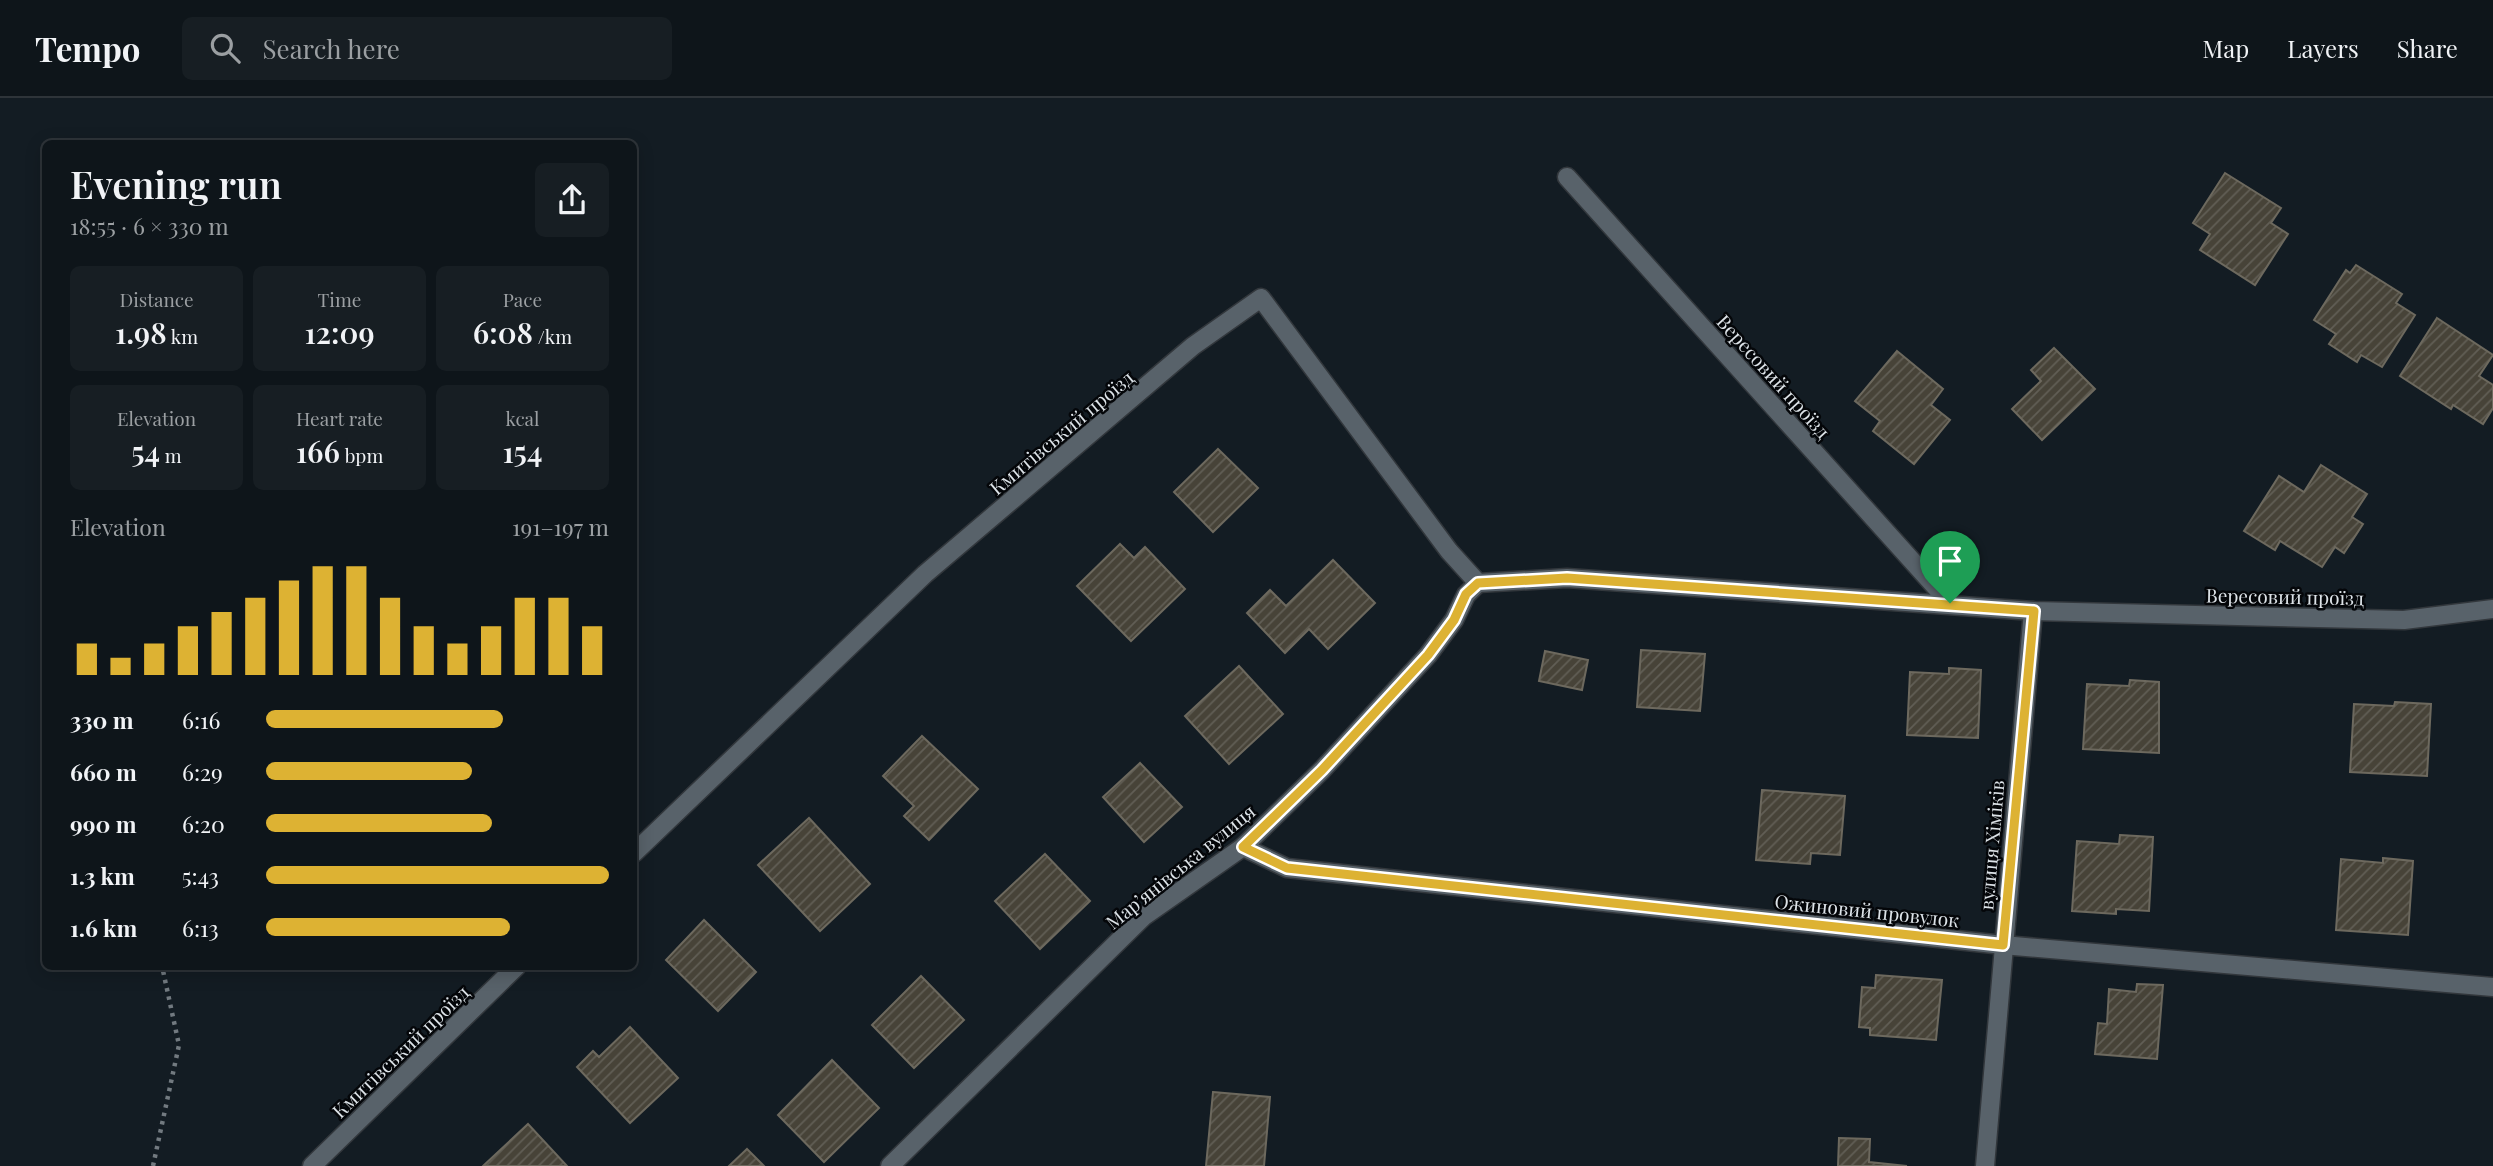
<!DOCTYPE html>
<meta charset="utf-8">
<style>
body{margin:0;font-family:"Playfair Display",serif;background:#171e23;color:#f1f3f6;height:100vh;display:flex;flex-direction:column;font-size:26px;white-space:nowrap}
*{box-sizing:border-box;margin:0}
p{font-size:23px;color:#9b9fa2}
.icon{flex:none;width:38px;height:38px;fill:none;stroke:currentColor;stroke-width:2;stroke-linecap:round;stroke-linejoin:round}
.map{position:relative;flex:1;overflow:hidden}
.drawer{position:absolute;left:42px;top:42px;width:595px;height:830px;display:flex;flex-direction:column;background:#0e151a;border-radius:10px;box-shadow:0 4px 18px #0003,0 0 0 2px #2e3439}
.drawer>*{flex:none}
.pin{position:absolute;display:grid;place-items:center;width:60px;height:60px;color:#fff;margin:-72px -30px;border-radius:50% 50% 50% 0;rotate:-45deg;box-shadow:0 0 7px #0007}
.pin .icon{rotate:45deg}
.round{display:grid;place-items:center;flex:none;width:74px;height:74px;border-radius:10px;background:#171e23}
.overview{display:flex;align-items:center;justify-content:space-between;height:119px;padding:0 28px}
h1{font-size:38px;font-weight:600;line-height:52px}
.figures{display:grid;grid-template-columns:repeat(3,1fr);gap:10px;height:119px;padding:7px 28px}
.figures div{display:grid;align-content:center;border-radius:10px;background:#171e23;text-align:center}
.figures b{font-size:30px;font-weight:600}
.figures small{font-size:19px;font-weight:400}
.figures p{font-size:19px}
.chart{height:196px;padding:14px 28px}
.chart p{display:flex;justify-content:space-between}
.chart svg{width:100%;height:126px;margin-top:7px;stroke:#ddb233;stroke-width:6}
ul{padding:0 28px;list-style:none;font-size:23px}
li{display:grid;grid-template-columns:112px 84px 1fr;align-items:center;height:52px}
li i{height:18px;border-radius:9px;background:#ddb233}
header{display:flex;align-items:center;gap:42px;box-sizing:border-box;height:98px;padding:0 35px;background:#0e151a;border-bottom:2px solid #2e3439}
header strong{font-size:33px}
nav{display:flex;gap:38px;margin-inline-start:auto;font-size:24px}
.search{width:490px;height:63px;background:#171e23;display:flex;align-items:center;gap:18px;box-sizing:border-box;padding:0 24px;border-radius:10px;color:#9b9fa2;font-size:26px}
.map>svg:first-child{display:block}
.building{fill:url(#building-hatch);stroke:#6d695e;stroke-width:2}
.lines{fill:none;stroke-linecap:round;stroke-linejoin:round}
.lane-casing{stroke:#32373c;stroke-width:21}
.street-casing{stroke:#32373c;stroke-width:21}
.path{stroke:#727a80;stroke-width:4.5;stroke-dasharray:3.5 5;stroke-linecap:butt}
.lane{stroke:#58626a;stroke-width:18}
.street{stroke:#58626a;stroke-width:18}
.route-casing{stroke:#fff;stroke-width:14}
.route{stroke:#ddb233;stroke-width:9}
.labels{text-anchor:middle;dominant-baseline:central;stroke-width:5;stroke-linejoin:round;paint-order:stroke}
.street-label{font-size:19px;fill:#dde3e8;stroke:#040609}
</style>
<header>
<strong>Tempo</strong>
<div class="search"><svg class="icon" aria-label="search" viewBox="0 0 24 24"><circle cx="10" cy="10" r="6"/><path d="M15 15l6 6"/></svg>Search here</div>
<nav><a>Map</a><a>Layers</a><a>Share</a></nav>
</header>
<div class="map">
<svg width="2493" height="1068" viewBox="0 0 2493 1068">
<defs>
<pattern id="building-hatch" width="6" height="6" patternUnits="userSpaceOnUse" patternTransform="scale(1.75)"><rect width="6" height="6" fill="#474338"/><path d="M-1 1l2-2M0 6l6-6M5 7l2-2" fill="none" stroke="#615e55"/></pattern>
</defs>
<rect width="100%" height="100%" fill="#131c23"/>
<g class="building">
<polygon points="2225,75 2281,110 2271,125 2288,136 2255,187 2200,152 2210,136 2193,125"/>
<polygon points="2356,167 2402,196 2396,205 2415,217 2382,269 2361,257 2357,264 2329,246 2336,236 2314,222 2346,172 2350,175"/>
<polygon points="2437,220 2493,257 2479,278 2493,287 2493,310 2483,326 2453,307 2451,311 2400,278"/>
<polygon points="2054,250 2095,291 2042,342 2012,311 2041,283 2031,272"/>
<polygon points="1897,253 1943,291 1931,307 1950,322 1914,366 1873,333 1880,323 1855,303"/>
<polygon points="1218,351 1258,390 1213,434 1174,394"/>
<polygon points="2321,367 2367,396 2352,419 2363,426 2344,455 2335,449 2322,469 2280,443 2275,452 2244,433 2279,378 2304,394"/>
<polygon points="1120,446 1134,460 1145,449 1185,491 1131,543 1077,488"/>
<polygon points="1333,462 1375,505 1328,551 1309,531 1285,555 1247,515 1270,492 1286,508"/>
<polygon points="1641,552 1705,556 1700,613 1637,609"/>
<polygon points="1545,553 1588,562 1582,592 1539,583"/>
<polygon points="1239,568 1283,616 1229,666 1185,618"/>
<polygon points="1949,570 1981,572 1978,640 1907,637 1910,574 1949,576"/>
<polygon points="2130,582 2159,584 2159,655 2083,651 2087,586 2129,588"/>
<polygon points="2395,604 2431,606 2427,678 2350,674 2354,606 2394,608"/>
<polygon points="922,638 978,691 929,742 904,718 914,708 883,678"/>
<polygon points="1140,665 1182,709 1144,744 1103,699"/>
<polygon points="1762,692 1845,698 1840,757 1811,755 1810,766 1756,762"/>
<polygon points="809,720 870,786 820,833 758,767"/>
<polygon points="2120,737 2153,739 2149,813 2116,811 2116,816 2072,813 2077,743 2119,746"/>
<polygon points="1045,756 1090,803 1040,851 995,803"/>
<polygon points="2383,760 2413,763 2408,837 2336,832 2341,761 2383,765"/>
<polygon points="704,822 756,874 718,913 666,862"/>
<polygon points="1876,877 1942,882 1936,942 1870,937 1870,930 1859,929 1862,889 1875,890"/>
<polygon points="921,878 964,922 914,970 872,927"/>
<polygon points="2137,886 2163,887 2157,961 2095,956 2098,925 2107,926 2109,891 2136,894"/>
<polygon points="630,929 678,980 630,1025 577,969 593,953 599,959"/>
<polygon points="832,962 879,1010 824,1064 778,1017"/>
<polygon points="1213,994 1270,999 1264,1068 1206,1068"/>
<polygon points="528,1026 567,1068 483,1068"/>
<polygon points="1839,1040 1870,1041 1869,1064 1907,1068 1838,1068"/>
<polygon points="747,1051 764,1068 729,1068"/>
</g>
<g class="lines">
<defs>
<g id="lane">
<polyline points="1567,79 1950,505"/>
<polyline points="1243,749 1287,770 2003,847 2493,889"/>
</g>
<g id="street">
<polyline points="1478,485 1567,480 2033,513 2404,522 2493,511"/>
<polyline points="634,755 925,476 1193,248 1261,200 1449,453 1478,485"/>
<polyline points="312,1068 517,868"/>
<polyline points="890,1068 1143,819 1243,749 1322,672 1428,557 1454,522 1466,497 1478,485"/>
<polyline points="1985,1068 2033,513"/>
</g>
</defs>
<use href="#lane" class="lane-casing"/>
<use href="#street" class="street-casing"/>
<polyline class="path" points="153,1068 179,947 162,868"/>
<use href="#lane" class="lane"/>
<use href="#street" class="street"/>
</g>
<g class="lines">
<defs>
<polygon id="route" points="1567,480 2034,513 2003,847 1287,770 1243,749 1322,672 1428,557 1454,522 1466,496 1478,485"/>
</defs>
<use href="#route" class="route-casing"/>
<use href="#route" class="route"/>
</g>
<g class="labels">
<g class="street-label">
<text transform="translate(1774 278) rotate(48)">Вересовий проїзд</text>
<text transform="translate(1061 334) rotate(-40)">Кмитівський проїзд</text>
<text transform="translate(2285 498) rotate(1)">Вересовий проїзд</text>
<text transform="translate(1991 747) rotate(-85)">вулиця Хіміків</text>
<text transform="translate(1180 768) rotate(-39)">Марʼянівська вулиця</text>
<text transform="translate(1867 812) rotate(6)">Ожиновий провулок</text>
<text transform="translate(400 953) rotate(-44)">Кмитівський проїзд</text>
</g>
</g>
</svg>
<div class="pin" style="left:1950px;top:505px;background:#1e9e55"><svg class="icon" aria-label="arrive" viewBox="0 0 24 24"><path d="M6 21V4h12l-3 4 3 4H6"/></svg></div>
<section class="drawer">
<div class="overview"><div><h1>Evening run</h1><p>18:55 · 6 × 330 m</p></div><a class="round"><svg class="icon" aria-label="share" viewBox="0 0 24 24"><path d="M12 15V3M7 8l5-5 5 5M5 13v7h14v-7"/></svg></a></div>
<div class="figures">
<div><p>Distance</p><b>1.98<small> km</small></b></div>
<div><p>Time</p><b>12:09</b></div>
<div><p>Pace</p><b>6:08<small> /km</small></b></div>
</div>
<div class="figures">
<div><p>Elevation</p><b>54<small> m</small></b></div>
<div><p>Heart rate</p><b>166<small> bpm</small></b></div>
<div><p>kcal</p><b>154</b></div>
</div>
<div class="chart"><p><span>Elevation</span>191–197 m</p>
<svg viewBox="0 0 160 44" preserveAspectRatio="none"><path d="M5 44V33M15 44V38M25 44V33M35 44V27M45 44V22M55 44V17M65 44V11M75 44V6M85 44V6M95 44V17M105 44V27M115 44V33M125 44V27M135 44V17M145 44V17M155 44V27"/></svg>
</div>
<ul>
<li><b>330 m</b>6:16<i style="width:69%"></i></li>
<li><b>660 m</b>6:29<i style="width:60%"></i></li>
<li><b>990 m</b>6:20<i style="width:66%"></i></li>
<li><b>1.3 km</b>5:43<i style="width:100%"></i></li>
<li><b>1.6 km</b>6:13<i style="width:71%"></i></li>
</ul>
</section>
</div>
